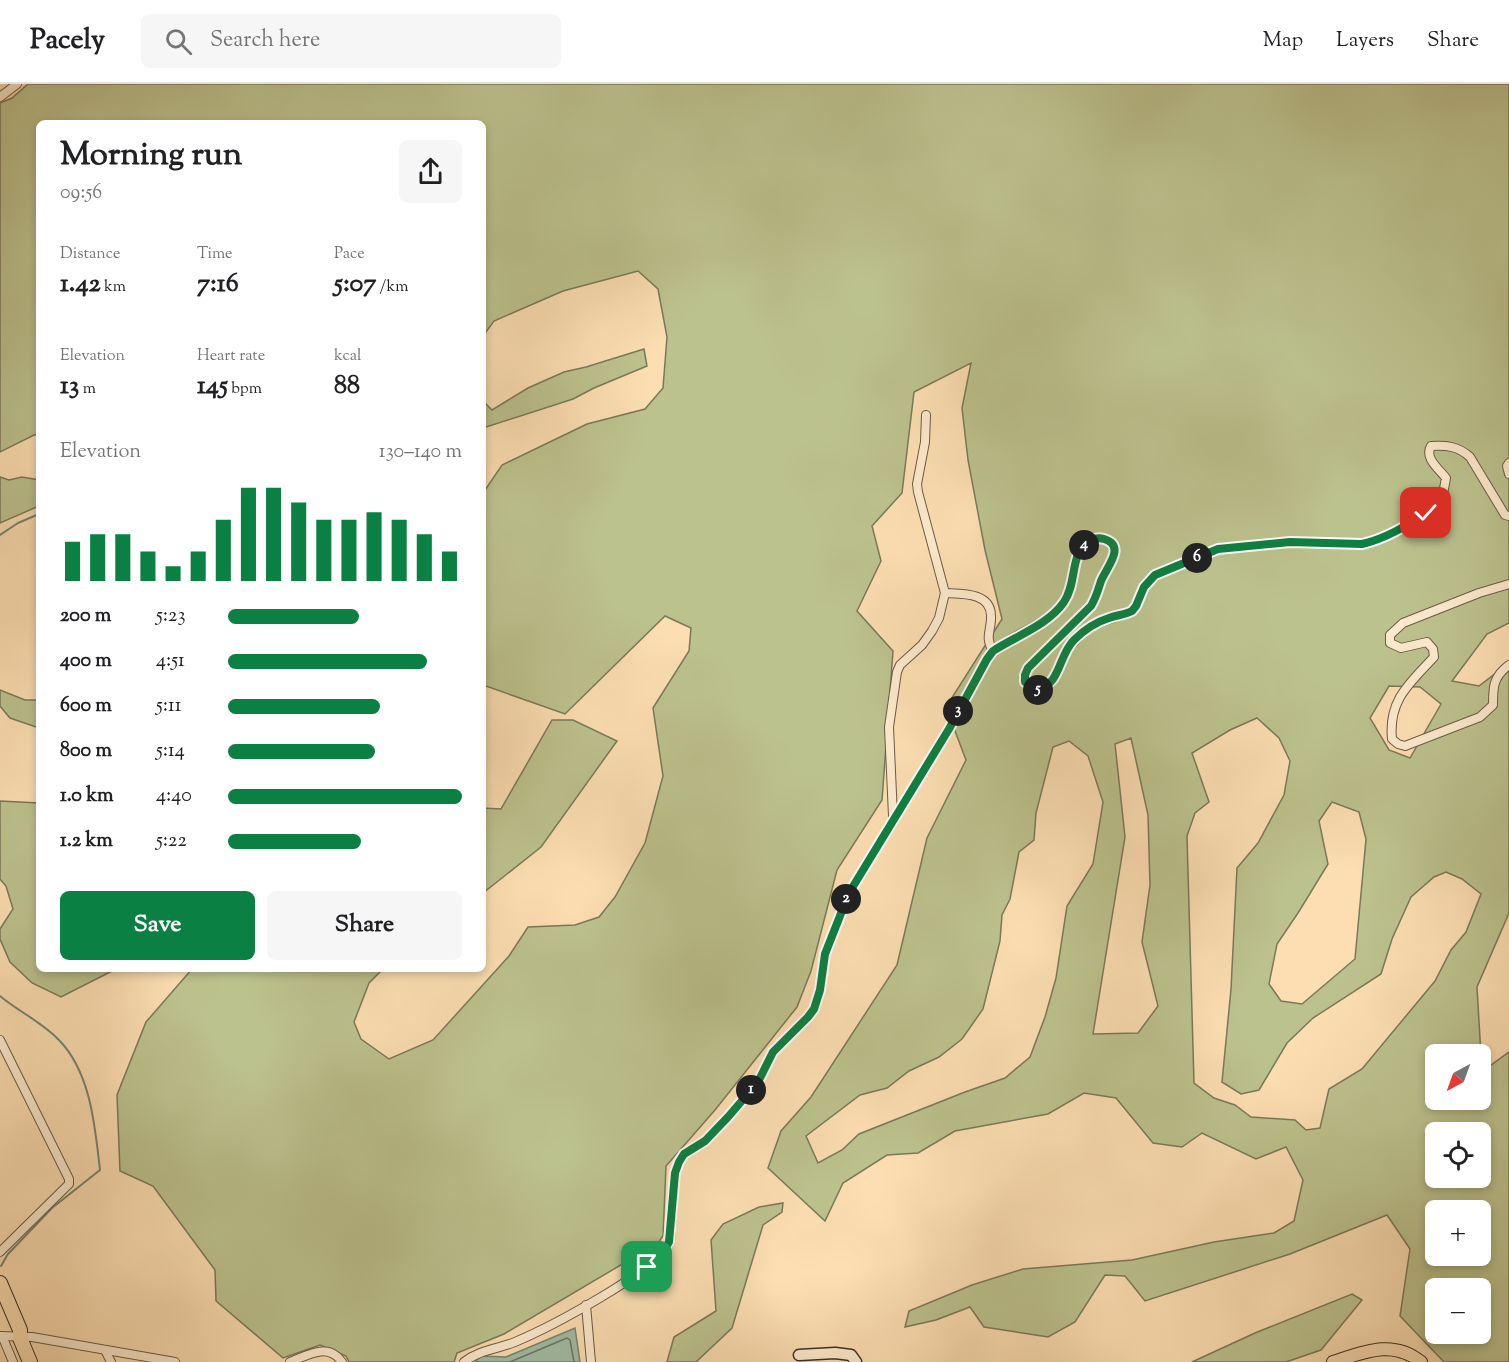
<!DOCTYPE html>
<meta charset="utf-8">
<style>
body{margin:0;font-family:"Sorts Mill Goudy",serif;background:#f6f6f6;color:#202124;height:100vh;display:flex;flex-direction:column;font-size:22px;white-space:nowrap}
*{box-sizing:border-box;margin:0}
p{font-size:20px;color:#757577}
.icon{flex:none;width:33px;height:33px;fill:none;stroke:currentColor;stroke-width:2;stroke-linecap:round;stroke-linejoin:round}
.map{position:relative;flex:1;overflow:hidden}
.drawer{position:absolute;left:36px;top:36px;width:450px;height:852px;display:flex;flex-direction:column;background:#fff;border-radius:9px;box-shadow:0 3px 9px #0003}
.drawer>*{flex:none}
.needle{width:39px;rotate:221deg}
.fabs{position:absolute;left:1425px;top:960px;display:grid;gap:12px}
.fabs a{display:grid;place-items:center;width:66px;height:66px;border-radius:9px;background:#fff;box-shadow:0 3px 9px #0003;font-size:30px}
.pin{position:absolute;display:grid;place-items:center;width:51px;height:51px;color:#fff;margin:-26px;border-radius:12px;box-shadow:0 3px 9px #0006}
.km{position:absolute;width:30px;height:30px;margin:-15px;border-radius:50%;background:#222;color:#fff;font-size:16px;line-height:30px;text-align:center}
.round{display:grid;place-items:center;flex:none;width:63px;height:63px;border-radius:9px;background:#f6f6f6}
.headline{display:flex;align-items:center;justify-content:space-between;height:102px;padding:0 24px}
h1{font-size:33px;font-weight:700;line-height:45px}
.stats{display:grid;grid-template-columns:repeat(3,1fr);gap:9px;height:102px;padding:6px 24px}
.stats div{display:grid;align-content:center}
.stats b{font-size:26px;font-weight:700}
.stats small{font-size:16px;font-weight:400}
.stats p{font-size:16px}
.chart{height:168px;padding:12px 24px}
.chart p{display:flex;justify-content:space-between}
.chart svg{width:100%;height:108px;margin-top:6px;stroke:#0b8043;stroke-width:6}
.primary-button{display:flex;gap:12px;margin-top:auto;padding:12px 24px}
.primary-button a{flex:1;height:69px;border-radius:9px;background:#0b8043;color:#fff;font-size:24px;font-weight:700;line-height:69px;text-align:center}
.primary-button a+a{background:#f6f6f6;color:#202124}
ul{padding:0 24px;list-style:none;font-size:20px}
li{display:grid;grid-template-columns:96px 72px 1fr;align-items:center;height:45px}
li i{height:15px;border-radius:8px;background:#0b8043}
header{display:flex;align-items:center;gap:36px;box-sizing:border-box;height:84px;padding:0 30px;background:#fff;border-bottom:2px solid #e0e0e0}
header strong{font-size:28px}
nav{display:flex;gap:33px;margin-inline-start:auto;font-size:21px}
.search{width:420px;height:54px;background:#f6f6f6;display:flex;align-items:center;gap:15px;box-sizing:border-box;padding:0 21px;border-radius:9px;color:#757577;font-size:22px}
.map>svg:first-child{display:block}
.green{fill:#bcc28e;stroke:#7b785a;stroke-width:1.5;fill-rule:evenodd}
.water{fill:#a0bda7;stroke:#778473;stroke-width:1.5}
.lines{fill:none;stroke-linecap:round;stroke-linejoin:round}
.shore{stroke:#6d7666;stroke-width:1.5}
.stream{stroke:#778473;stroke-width:2}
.street-casing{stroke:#6a5b48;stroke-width:10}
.secondary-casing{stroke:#3a2f25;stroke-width:13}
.primary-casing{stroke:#3a2f25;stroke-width:14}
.highway-casing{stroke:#3a2f25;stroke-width:16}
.street{stroke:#fdeacd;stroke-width:8}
.secondary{stroke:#fdeacd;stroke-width:10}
.primary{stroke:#fcdeb2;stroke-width:12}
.highway{stroke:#fcdeb2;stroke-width:14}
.route-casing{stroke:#fff;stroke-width:12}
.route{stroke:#0b8043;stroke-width:8}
</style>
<header>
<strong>Pacely</strong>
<div class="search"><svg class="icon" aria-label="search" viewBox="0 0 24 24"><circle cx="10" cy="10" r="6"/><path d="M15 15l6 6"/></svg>Search here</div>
<nav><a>Map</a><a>Layers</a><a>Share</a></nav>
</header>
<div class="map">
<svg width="1509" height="1278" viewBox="0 0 1509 1278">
<rect width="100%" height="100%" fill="#fcdeb2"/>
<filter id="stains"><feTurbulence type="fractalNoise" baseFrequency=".00333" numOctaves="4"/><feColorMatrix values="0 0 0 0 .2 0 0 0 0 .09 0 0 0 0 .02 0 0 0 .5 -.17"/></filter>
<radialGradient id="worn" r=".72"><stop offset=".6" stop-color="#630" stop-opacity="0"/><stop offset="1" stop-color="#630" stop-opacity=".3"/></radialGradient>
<g class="green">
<path d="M28 0H1509V539L1487 550 1452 597 1479 602 1509 579V829L1477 903 1481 972 1491 981 1509 968V1278H1444L1400 1232 1410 1165 1387 1131 1290 1170 1145 1217 1125 1192 1105 1191 1075 1238 1048 1253 984 1243 970 1223 936 1236 905 1243 909 1227 972 1201 1023 1185 1132 1176 1214 1158 1274 1149 1294 1137 1303 1096 1286 1063 1256 1075 1202 1049 1182 1063 1153 1059 1116 1014 1084 1009 1048 1030 955 1047 918 1069 887 1071 843 1099 825 1137 768 1084 781 1047 811 1013 897 881 927 754 966 676 946 623 1002 535 985 466 968 376 962 324 971 279 914 308 902 409 872 442 881 477 857 527 893 567 882 716 837 786 811 887 797 923 715 1026 666 1082 663 1152 658 1159 504 1250 457 1269 454 1278H349L346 1272 320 1261 283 1274 216 1217 215 1186 153 1102 120 1087 117 1011 146 938 192 885H383L369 899 354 938 361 955 389 975 433 956 509 872 528 843 575 841 599 833 615 813 645 759 663 692 653 624 689 567 691 544 665 532 565 630 483 601V409L502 381 587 340 645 325 663 304 667 253 658 205 638 187 563 207 494 237 483 252V39H39V351H34L0 368V19L12 14ZM1389 602 1420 603 1441 620 1410 674 1389 666 1370 634ZM1257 634 1279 654 1290 677 1284 711 1258 759 1237 784 1231 905 1222 998 1241 1010 1259 1006 1287 959 1313 934 1381 890 1392 855 1411 813 1434 793 1446 788 1462 795 1481 810 1466 848 1451 866 1435 897 1362 985 1329 1005 1320 1044 1306 1046 1295 1036 1251 1033 1235 1021 1214 1014 1194 999 1187 752 1195 729 1209 718 1192 669 1230 646ZM1131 654 1148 731 1150 801 1142 858 1158 922 1138 949 1093 950 1125 753 1115 660ZM1069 657 1088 672 1103 718 1093 780 1067 822 1056 894 1045 933 1030 973 1005 994 965 1008 859 1050 842 1066 818 1079 806 1052 860 1011 887 1004 909 987 939 973 962 955 983 925 1000 857 1002 831 1010 815 1019 768 1034 756 1036 729 1053 663ZM1332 718 1359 728 1366 755 1355 875 1302 920 1281 917 1269 900 1277 860 1298 829 1328 780 1319 737ZM1436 970H1480V1016H1436ZM1436 1048H1480V1094H1436ZM1436 1126H1480V1172H1436ZM1436 1204H1480V1250H1436Z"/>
<polygon points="644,265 647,282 594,304 573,315 483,344 483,317 492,326 528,304 564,288 586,283"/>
<polygon points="0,393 9,396 22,393 39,396 39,422 0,439"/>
<polygon points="0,606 25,616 39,616 39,644 10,634 0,622"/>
<polygon points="552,636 573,636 617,657 541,763 483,809 483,724 501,725"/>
<polygon points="0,717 39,719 39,885 116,885 61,913 32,899 10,878 0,855 0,845 13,825 6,802 0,795"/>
<polygon points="783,1119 782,1128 763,1141 732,1244 696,1278 667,1278 674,1253 716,1227 711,1156 723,1140 759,1123"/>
<polygon points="1352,1210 1362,1216 1321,1266 1286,1278 1192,1278 1255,1249"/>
</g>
<polygon class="water" points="575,1244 580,1278 475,1278 481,1272 506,1273"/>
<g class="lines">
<polyline class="shore" points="510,1278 567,1254 570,1256 574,1278"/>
<g class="stream">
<polyline points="0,451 18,439 39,430"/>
<path d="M0 912C19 928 42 938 59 956 91 989 95 1043 100 1086L52 1124 8 1170 1 1182"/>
</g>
<defs>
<g id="street">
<polyline points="0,13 17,0"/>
<polyline points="1509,379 1507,382 1509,390"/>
<path d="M1509 500 1479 509 1403 539 1390 551V559L1401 564 1427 558 1433 565 1434 573C1410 599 1388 616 1392 655L1398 660 1405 662 1480 633 1493 621C1493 603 1493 593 1509 581"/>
<path d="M945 509C961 510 990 508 991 531 992 546 984 552 993 567"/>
<polyline points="893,732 889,643 897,588 900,581 922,561 932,547 939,534 945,509 918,408 917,400 925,358 926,331"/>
<polyline points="0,956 69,1095 69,1100 0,1168"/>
<polyline points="586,1221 591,1278"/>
<polyline points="0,1252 32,1253 175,1278"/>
<polyline points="3,1254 13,1278"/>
<polyline points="105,1266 111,1278"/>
<path d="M290 1278C308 1271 328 1258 342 1278"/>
<path d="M464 1278C479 1266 498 1265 515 1258 548 1244 656 1188 670 1158L675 1089 679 1078 684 1070 705 1057 728 1033 757 998 773 968 808 933 814 925 820 906 825 870 849 809 949 645 987 575C1007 549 1045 545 1064 518 1076 500 1070 471 1086 459 1092 455 1097 453 1103 455 1127 462 1106 484 1101 497 1098 505 1096 514 1091 522L1028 584 1025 590V598L1037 606 1050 600 1055 593 1066 566 1090 542 1132 527 1136 522 1144 503 1155 491 1218 465 1290 458 1362 460 1381 454 1404 443 1435 421 1443 410 1446 394C1439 385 1424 374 1431 362 1446 361 1458 362 1470 373L1505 431 1509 432"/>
</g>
<polyline id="secondary" points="799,1271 835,1269 851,1271 856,1278"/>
<path id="primary" d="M1333 1278C1364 1268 1393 1255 1421 1278"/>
<polyline id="highway" points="0,1199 20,1246 20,1254 30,1278"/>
</defs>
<use href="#street" class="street-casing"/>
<use href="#secondary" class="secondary-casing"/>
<use href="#primary" class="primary-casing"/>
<use href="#highway" class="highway-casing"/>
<use href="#street" class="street"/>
<use href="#secondary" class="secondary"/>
<use href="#primary" class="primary"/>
<use href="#highway" class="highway"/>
</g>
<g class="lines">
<defs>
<path id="route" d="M647 1183 659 1174 669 1158 675 1089 679 1078 684 1070 705 1057 728 1033 758 998 773 968 808 933 814 925 820 906 825 870 849 809 949 645 987 575 993 567C1016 552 1048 541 1064 518 1077 499 1070 471 1087 459 1092 455 1097 453 1104 455 1127 462 1106 484 1101 497 1098 506 1096 514 1091 522L1028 584 1025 591V598L1037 606C1061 600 1058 572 1074 556 1084 546 1096 538 1109 534 1117 531 1124 531 1132 527L1136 522 1144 503 1155 491 1218 465 1290 458 1362 460C1385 455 1406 442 1426 429"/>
</defs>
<use href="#route" class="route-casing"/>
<use href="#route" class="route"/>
</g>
<rect width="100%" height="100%" filter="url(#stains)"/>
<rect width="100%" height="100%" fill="url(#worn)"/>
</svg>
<div class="fabs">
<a><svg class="needle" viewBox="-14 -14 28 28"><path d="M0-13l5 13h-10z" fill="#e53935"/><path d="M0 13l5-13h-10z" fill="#757577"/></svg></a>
<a><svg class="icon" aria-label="locate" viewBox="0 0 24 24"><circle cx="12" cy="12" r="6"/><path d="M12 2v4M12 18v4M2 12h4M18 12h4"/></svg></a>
<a>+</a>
<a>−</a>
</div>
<div class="pin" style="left:647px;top:1183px;background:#1e9e55"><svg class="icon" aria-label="arrive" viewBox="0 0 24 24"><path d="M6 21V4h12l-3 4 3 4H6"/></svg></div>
<div class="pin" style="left:1426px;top:429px;background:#d93025"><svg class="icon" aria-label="check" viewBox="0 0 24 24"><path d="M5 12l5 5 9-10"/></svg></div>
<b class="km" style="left:751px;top:1006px">1</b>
<b class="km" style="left:846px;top:815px">2</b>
<b class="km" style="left:958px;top:627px">3</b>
<b class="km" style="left:1084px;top:461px">4</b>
<b class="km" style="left:1038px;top:606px">5</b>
<b class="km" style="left:1197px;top:474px">6</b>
<section class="drawer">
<div class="headline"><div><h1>Morning run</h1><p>09:56</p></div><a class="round"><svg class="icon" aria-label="share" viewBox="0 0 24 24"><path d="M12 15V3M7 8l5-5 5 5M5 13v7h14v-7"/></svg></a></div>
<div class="stats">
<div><p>Distance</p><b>1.42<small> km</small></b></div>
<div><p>Time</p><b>7:16</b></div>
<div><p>Pace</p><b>5:07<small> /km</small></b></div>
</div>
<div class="stats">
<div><p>Elevation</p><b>13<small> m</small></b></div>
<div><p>Heart rate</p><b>145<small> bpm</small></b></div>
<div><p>kcal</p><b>88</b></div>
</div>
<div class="chart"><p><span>Elevation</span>130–140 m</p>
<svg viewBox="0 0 160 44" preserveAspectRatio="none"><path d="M5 44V28M15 44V25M25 44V25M35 44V32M45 44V38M55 44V32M65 44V19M75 44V6M85 44V6M95 44V12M105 44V19M115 44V19M125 44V16M135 44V19M145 44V25M155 44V32"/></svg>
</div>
<ul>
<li><b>200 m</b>5:23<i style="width:56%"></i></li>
<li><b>400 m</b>4:51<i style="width:85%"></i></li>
<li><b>600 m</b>5:11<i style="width:65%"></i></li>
<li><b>800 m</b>5:14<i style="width:63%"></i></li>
<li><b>1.0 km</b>4:40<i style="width:100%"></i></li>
<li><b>1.2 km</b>5:22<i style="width:57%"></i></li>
</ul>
<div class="primary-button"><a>Save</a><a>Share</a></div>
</section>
</div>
